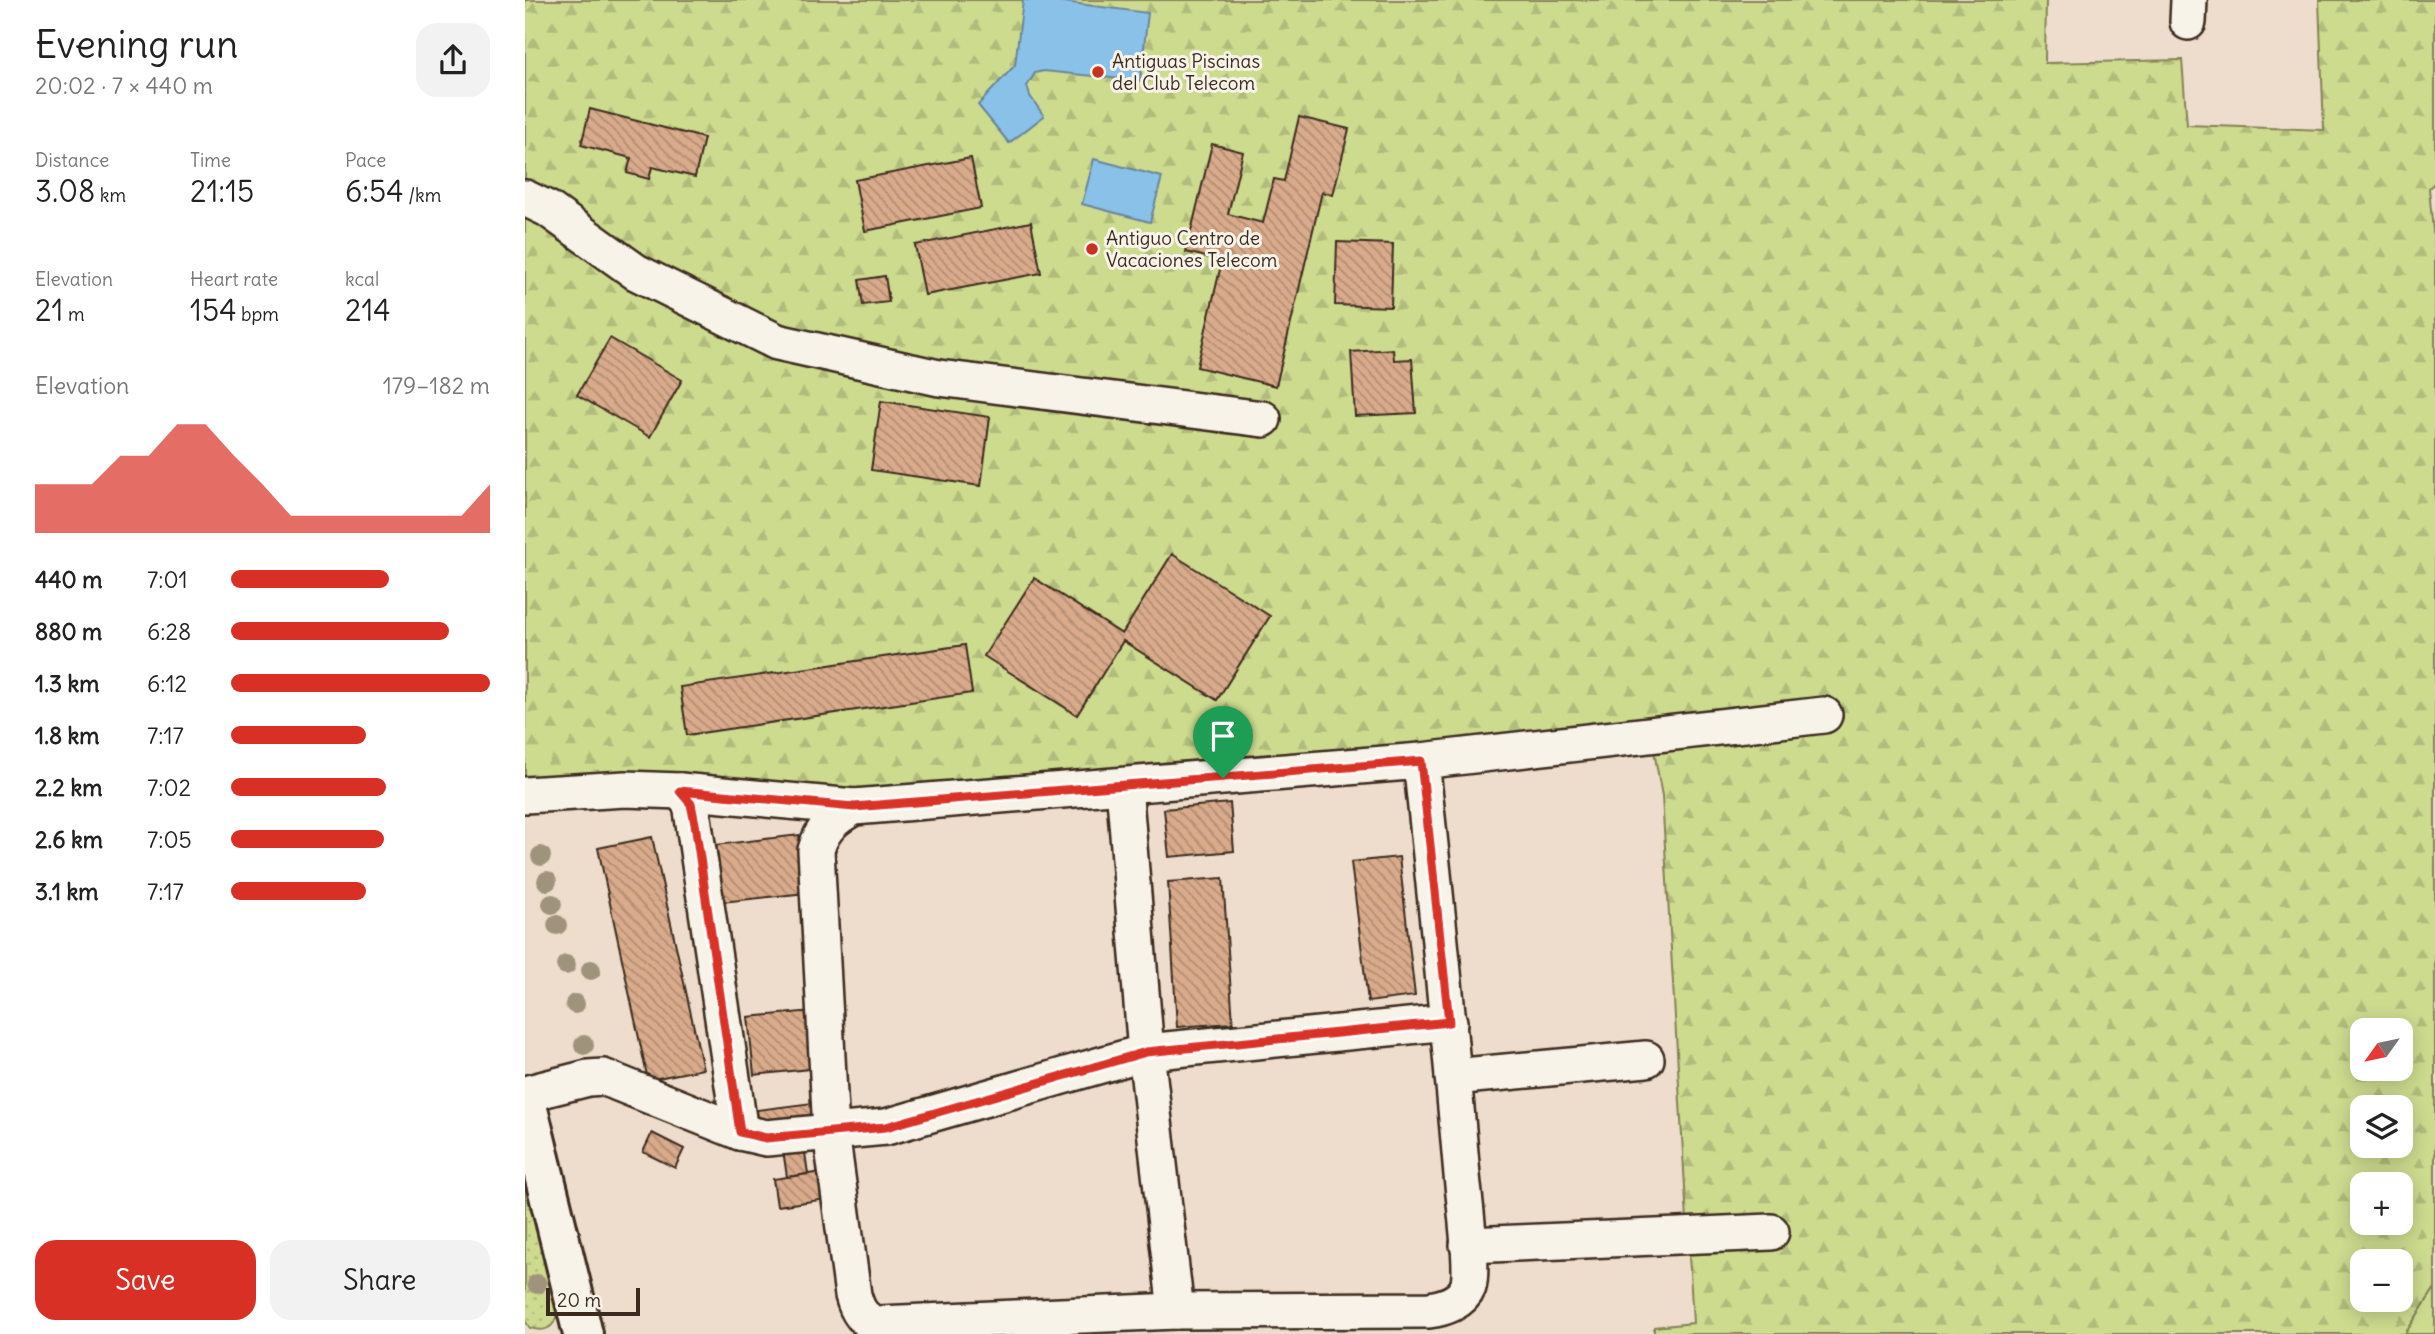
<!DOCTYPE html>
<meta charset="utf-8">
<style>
body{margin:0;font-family:Delius,sans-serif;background:#f2f2f2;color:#222;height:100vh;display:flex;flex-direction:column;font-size:26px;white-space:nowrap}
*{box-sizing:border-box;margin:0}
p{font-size:23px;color:#767676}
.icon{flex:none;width:38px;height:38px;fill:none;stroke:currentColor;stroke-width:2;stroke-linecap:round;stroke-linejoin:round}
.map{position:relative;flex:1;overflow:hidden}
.drawer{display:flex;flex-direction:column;background:#fff;width:525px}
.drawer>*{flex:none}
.needle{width:46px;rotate:237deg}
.fabs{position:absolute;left:1825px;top:1018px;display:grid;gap:14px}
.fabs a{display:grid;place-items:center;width:63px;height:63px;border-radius:14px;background:#fff;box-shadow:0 4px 18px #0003;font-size:35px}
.scale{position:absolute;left:21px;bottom:18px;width:94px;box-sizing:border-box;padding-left:7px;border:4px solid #3b2a1e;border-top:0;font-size:19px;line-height:24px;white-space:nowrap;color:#3b2a1e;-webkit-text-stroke:5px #f7f3e8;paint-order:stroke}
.pin{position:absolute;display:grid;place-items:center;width:60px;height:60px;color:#fff;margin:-72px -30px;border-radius:50% 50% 50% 0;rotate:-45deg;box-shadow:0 0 7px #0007}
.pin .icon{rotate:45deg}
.round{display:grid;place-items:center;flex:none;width:74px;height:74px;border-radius:21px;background:#f2f2f2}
.summary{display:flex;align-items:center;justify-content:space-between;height:119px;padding:0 35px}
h1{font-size:38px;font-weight:600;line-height:52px}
.figures{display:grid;grid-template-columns:repeat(3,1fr);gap:10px;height:119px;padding:7px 35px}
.figures div{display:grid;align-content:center}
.figures b{font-size:30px;font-weight:600}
.figures small{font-size:19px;font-weight:400}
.figures p{font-size:19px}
.chart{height:196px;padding:14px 35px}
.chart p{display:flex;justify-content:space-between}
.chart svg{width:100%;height:126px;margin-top:7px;fill:#d93025;opacity:.7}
.action{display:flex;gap:14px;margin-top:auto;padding:14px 35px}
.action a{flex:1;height:80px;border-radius:21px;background:#d93025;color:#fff;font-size:28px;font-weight:600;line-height:80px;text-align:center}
.action a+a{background:#f2f2f2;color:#222}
ul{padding:0 35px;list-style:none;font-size:23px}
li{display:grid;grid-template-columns:112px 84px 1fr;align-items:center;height:52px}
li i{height:18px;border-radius:9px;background:#d93025}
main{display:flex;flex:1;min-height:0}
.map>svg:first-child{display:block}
.grass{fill:url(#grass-dots);stroke:#848256;stroke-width:2}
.forest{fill:url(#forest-firs);stroke:#848256;stroke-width:2;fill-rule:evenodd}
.pitch{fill:#cddb8f;stroke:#848256;stroke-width:2}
.water{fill:#89c1e8;stroke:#6a8597;stroke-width:2}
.building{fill:url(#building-back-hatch);stroke:#3b2a1e;stroke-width:2}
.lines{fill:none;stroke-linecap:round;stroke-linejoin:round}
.street-casing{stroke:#3b2a1e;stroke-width:40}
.primary-casing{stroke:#3b2a1e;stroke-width:44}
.street{stroke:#f7f3e8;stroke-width:35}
.primary{stroke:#f7f3e8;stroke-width:38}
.tree{fill:#a0937c}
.route-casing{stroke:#fff;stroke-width:14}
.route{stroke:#d93025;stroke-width:9}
.poi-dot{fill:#c8321e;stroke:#f7f3e8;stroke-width:2.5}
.labels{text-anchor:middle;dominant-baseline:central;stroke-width:6;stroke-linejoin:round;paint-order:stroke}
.poi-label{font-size:19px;fill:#3b2a1e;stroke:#f7f3e8;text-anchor:start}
</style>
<main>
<section class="drawer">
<div class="summary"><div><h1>Evening run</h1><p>20:02 · 7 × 440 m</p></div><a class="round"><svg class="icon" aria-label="share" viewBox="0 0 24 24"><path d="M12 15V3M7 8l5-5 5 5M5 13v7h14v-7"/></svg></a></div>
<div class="figures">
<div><p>Distance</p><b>3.08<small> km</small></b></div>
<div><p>Time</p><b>21:15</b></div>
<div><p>Pace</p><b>6:54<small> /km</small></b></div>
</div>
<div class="figures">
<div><p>Elevation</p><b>21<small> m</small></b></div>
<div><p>Heart rate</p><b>154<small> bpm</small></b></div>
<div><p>kcal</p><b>214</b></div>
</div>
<div class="chart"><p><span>Elevation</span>179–182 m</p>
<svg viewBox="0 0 160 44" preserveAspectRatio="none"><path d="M0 44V27L10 27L20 27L30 17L40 17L50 6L60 6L70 17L80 27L90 38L100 38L110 38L120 38L130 38L140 38L150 38L160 27V44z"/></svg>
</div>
<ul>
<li><b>440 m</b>7:01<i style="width:61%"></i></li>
<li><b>880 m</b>6:28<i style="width:84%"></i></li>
<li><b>1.3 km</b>6:12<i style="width:100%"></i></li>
<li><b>1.8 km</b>7:17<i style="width:52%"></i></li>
<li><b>2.2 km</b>7:02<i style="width:60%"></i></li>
<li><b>2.6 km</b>7:05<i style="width:59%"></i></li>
<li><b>3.1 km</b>7:17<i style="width:52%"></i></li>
</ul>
<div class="action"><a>Save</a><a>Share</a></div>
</section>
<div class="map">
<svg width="1910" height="1334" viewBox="0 0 1910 1334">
<defs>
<pattern id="grass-dots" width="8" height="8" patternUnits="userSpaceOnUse" patternTransform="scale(1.75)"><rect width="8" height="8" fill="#cddb8f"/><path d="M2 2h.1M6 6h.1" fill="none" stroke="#b1bc7b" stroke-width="1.8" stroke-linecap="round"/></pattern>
<pattern id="forest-firs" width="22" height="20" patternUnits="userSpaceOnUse" patternTransform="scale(1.75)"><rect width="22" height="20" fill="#cddb8f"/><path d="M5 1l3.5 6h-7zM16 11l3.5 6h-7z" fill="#b1bc7b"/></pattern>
<pattern id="building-back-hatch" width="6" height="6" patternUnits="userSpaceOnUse" patternTransform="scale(1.75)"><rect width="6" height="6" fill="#d9ab8b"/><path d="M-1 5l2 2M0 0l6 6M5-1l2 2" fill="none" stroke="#b18b71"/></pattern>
</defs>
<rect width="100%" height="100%" fill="#edc"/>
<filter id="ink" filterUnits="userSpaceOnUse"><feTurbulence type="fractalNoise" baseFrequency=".0143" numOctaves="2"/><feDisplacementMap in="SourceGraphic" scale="14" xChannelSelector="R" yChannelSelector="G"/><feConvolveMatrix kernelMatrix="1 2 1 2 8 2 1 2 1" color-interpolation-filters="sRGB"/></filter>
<g filter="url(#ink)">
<path class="grass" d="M0 1178 32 1305C33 1324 25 1334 5 1328L0 1321Z"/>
<path class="forest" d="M0 0H1521L1520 63 1657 60 1662 125 1799 130 1794 0H1910V182L1904 188 1910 252V1288L1880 1334H1129V1327L1168 1323 1137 796 1124 723 320 796 0 787ZM1838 1031H1876V1069H1838ZM1838 1108H1876V1146H1838ZM1838 1185H1876V1223H1838ZM1838 1262H1876V1300H1838Z"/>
<polygon class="pitch" points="1910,1288 1910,1334 1880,1334"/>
<g class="water">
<polygon points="498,0 524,0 623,13 615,81 519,71 510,73 502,86 505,96 519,116 484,143 453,105 490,65"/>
<polygon points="569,159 637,177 625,222 557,204"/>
</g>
<g class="building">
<polygon points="65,109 179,138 170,177 127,167 124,179 102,173 106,158 56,145"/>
<polygon points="774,117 824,129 808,195 797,192 751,386 672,367 697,261 661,252 687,144 718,152 703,214 738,223 749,179 759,181"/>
<polygon points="446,158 456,208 340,231 330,180"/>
<polygon points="506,222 516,273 400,295 390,245"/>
<polygon points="812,242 868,244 866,307 810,305"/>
<polygon points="360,276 364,302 338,305 334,280"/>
<polygon points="85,338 157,380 125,437 52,395"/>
<polygon points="868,349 869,360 887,359 891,413 830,416 826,352"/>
<polygon points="356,401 465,417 456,486 346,470"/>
<polygon points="647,554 745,616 692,700 598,641 552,715 459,656 509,578 597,634"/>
<polygon points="440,645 447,693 162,735 155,687"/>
<polygon points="705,803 709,851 644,857 639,809"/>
<polygon points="274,835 281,893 197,902 190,845"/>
<polygon points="127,837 178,1069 123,1080 73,848"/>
<polygon points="874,857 890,996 843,1002 826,862"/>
<polygon points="698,878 708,1023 652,1027 643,882"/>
<polygon points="287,1011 293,1068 229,1075 223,1017"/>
<polygon points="295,1102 298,1122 276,1125 283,1174 262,1177 255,1129 235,1131 232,1110"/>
<polygon points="127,1133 159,1149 150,1168 118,1152"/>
<polygon points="298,1172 302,1199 252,1206 248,1179"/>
</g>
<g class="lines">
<defs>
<g id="street">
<polyline points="1663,22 1664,0"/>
<polyline points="0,198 23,209 111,272 252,342 414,378 738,419"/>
<path d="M896 761C911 899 925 1037 937 1175 939 1198 949 1270 943 1287 937 1302 919 1308 904 1310L651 1311 354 1324C338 1322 332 1310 328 1295L306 1132 291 850C297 828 309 818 329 807L896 761 1299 715"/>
<polyline points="599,786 621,1052 651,1311"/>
<polyline points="155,791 329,807"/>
<polyline points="0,795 100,789 155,791 166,804 215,1132"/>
<polyline points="928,1077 1121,1059"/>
<polyline points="0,1094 63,1078 78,1077 215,1132 241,1138 361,1127 621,1052 924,1022"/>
<polyline points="943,1245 1246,1232"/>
</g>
<polyline id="primary" points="0,1097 58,1334"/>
</defs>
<use href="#street" class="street-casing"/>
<use href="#primary" class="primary-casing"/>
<use href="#street" class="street"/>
<use href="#primary" class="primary"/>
</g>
<g class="tree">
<circle cx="16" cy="856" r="10"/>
<circle cx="22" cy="881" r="10"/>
<circle cx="27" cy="904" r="10"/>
<circle cx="32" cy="925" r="10"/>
<circle cx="41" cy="965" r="10"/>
<circle cx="66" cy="970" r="10"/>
<circle cx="50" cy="1004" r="10"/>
<circle cx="59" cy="1045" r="10"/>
<circle cx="12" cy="1284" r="10"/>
</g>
</g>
<g class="lines" filter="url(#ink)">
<defs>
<polygon id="route" points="896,761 924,1022 621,1052 361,1127 241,1138 215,1132 170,824 166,804 155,791 329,807"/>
</defs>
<use href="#route" class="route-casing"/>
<use href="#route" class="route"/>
</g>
<g class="poi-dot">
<circle cx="573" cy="72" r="7"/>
<circle cx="567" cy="249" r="7"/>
</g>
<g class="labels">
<g class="poi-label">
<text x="587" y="61">Antiguas Piscinas<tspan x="587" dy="22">del Club Telecom</tspan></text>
<text x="581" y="238">Antiguo Centro de<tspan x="581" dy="22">Vacaciones Telecom</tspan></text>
</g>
</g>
</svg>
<div class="fabs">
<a><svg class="needle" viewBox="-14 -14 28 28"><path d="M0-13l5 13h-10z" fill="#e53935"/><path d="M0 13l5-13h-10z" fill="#767676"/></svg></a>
<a><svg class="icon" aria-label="layers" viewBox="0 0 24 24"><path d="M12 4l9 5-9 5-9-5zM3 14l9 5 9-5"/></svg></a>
<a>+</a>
<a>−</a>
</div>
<div class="scale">20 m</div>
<div class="pin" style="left:698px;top:778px;background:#1e9e55"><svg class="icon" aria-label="arrive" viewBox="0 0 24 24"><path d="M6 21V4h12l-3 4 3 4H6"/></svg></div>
</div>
</main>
